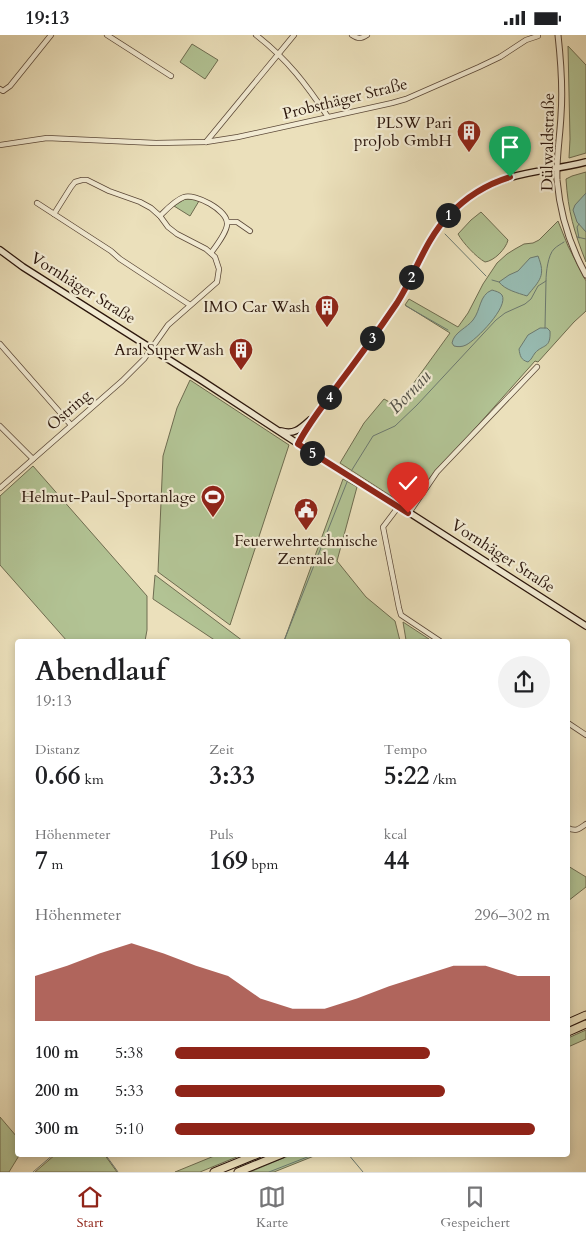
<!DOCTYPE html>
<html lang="de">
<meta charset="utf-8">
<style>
body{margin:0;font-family:Cardo,serif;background:#f2f2f2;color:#202124;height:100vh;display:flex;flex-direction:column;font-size:19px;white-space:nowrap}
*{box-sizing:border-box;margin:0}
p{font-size:16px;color:#757577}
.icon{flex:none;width:28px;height:28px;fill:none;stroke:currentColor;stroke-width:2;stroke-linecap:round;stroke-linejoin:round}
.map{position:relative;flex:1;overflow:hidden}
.panel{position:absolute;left:15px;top:604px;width:555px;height:518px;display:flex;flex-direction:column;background:#fff;border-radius:5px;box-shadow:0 2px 8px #0003}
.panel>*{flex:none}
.pin{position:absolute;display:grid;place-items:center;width:42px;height:42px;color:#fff;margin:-51px -21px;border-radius:50% 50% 50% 0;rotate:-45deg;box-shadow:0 0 5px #0007}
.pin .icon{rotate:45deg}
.km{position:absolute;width:25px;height:25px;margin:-12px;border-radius:50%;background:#222;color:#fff;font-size:14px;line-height:25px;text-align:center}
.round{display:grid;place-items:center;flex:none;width:52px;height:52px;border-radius:26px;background:#f2f2f2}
.summary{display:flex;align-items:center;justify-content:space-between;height:85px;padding:0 20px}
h1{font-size:28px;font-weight:700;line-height:38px}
.figures{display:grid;grid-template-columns:repeat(3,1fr);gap:8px;height:85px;padding:5px 20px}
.figures div{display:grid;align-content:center}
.figures b{font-size:25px;font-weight:700}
.figures small{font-size:14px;font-weight:400}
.figures p{font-size:14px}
.chart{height:140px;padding:10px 20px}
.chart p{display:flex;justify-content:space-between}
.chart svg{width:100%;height:90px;margin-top:5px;fill:#8f2418;opacity:.7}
ul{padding:0 20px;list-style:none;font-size:16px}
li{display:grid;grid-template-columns:80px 60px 1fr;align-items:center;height:38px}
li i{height:12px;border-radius:6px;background:#8f2418}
.status{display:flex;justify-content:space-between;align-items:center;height:35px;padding:0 25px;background:#fff;direction:ltr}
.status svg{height:14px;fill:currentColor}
.menu{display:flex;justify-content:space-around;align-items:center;height:70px;border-top:1px solid #e0e0e0;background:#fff;font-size:14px;color:#757577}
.menu a{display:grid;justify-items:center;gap:2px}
.menu .active{color:#8f2418}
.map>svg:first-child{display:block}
.green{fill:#b2c394;stroke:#6e6c50}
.water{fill:#98bdb4;stroke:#6c7a71}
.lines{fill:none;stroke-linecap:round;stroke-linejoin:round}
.stream{stroke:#6c7a71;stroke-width:1}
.minor-casing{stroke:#5b4838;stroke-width:6}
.tertiary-casing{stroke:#5b4838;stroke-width:7}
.secondary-casing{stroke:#2b160c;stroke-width:8}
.trunk-casing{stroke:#2b160c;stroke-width:9}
.minor{stroke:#f2ebd3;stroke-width:4.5}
.tertiary{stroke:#f2ebd3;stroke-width:5}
.secondary{stroke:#f2ebd3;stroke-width:5.5}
.trunk{stroke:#ebe0bb;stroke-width:7}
.route-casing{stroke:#fff;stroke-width:10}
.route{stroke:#8f2418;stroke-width:6}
.labels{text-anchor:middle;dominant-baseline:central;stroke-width:4.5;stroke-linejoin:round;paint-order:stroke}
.street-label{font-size:16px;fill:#2b160c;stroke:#f2ebd3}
.poi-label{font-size:16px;fill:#2b160c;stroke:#f2ebd3;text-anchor:end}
.water-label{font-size:18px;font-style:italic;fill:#515047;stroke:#f2ebd3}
</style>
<div class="status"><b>19:13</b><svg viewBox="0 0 49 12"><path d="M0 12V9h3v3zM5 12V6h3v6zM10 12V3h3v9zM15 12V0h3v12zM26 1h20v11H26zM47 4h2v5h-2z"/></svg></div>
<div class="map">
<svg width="586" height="1137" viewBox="0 0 586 1137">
<rect width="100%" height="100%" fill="#ebe0bb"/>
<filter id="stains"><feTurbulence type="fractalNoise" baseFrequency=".004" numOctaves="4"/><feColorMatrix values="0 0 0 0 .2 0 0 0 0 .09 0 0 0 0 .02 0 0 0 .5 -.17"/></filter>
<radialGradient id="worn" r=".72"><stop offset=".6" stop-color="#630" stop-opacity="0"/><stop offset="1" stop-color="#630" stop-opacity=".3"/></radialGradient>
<g class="green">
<polygon points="192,9 218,25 205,44 180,27"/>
<polygon points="568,11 586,30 586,118 569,123 570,104"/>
<path d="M586 137V227C574 197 568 176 566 144L572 141Z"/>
<polygon points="185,164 194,164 199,166 190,181 174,171"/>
<path d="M481 177 508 205C506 214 494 226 485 227 476 222 463 208 458 199L471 185Z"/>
<polygon points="558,186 568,211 586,246 586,276 574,287 538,327 535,326 471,398 433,439 408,472 340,428 364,388 384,364 393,369 400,367 450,298 405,270 409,264 458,292 468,278 483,249 497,228 507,219 515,214 524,209 533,208 539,205"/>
<polygon points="190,345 289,410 230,590 158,537 163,421 177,373"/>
<polygon points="33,431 147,561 147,595 145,606 67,606 0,530 0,461"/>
<polygon points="343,444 357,452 337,526 366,562 395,586 400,606 284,606"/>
<polygon points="155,540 243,606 216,606 153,564"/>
<polygon points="403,587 429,604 406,605"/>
<polygon points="568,831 586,842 586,852 568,866"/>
<polygon points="586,995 586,1004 568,1012 568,1003"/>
<polygon points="0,1082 17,1102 18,1119 20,1119 9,1137 0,1137"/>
<polygon points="56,1119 104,1119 117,1137 35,1137"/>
<polygon points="219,1119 244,1119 200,1137 175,1137"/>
<polygon points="293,1119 319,1119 274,1137 250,1137"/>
</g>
<g class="water">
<polygon points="586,158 586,197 577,187 573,175 575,170"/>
<path d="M538 221C546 241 540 245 527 261 518 258 505 255 499 247L509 240 518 236 530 223Z"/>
<path d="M492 255C495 256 500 257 502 260 509 272 476 305 466 310 462 312 458 312 454 311L452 308C454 297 467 293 473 285 481 275 479 260 492 255Z"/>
<path d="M540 293H547L550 296C551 314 543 309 535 318 532 322 532 324 528 327 521 325 520 321 519 314L528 300Z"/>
</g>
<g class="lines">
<g class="stream">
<polyline points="579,189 577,192 579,203"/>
<polyline points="445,199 486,241"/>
<polyline points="577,202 586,204"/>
<polyline points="492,245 499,247"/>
<polyline points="406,271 448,295"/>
<polyline points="545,293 546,246"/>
<path d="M350 438 373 401 395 391 417 370 496 285 505 278 525 269 531 264 538 251 546 246C546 237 548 220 554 214 557 211 561 209 564 207"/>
<polyline points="284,606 349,442"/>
<polyline points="105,1119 118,1137"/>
<polyline points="348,1119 363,1137"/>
<polyline points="33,1137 54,1119"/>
<polyline points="269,1137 315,1119"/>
</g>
<defs>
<g id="minor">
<polyline points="107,0 171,41"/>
<path d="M256 0C288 25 306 49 328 82"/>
<path d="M352 0C358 4 361 4 367 0"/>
<polyline points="0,54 3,56 10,51 51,0"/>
<polyline points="206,107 294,0"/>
<polyline points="0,110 47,103 156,108 206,107 238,102 392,68 406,64 479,32 500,22 526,5 538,1"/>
<polyline points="37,168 111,216 120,224 190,270"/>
<path d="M160 181C166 175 175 165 184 162 195 158 227 175 227 188 228 196 216 211 211 218"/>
<polyline points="227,187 237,187 250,196"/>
<polyline points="0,309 71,390"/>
<polyline points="0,391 33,424"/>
<polyline points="0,453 122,346 144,324 168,290 217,247 219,234 215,222 206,214 177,199 168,192 160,181 151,173 140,167 109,156 87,145 82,145 75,147 71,152 54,179"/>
<polyline points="399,471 383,492 399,573 401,580 440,606"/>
<polyline points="409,478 437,437 537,332"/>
<polyline points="568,688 586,700"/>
<path d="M568 793C576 797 579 794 586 789"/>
</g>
<path id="tertiary" d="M558 0C561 27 563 53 561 80 560 102 556 124 557 145 560 179 570 211 586 240"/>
<g id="secondary">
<polyline points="0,215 23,232 201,345 309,416 399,471 586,591"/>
<path d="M281 396C294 400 300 394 310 385"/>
<path d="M298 409C307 391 320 375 332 359 353 329 376 300 396 269 422 229 428 190 471 161 509 135 543 138 586 127"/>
</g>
<g id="trunk">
<polyline points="568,988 586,980"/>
<polyline points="568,997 586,989"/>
<polyline points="214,1137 258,1119"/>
<polyline points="238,1137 282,1119"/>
</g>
</defs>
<use href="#minor" class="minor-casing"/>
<use href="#tertiary" class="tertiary-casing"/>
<use href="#secondary" class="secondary-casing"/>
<use href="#trunk" class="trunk-casing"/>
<use href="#minor" class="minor"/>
<use href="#tertiary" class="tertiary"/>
<use href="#secondary" class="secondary"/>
<use href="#trunk" class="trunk"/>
</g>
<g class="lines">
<defs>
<path id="route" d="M408 478 298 409C307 391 320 375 332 358 354 329 376 299 397 268 415 240 425 205 449 180 465 163 487 149 510 142"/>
</defs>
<use href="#route" class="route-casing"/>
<use href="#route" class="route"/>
</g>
<defs>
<symbol id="building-pin" viewBox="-11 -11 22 30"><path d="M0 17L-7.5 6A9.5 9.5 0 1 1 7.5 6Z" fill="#8f2418" stroke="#f2ebd3"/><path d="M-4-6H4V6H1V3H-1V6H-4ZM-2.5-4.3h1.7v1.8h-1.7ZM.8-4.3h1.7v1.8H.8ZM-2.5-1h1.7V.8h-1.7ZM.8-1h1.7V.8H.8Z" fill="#fff"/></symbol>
<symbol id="stadium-pin" viewBox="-11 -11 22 30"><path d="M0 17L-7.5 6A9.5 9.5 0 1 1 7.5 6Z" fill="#8f2418" stroke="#f2ebd3"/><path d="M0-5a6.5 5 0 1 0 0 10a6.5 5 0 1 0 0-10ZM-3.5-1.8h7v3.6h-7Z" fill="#fff"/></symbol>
<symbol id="civic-pin" viewBox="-11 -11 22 30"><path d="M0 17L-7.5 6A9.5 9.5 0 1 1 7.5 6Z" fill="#8f2418" stroke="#f2ebd3"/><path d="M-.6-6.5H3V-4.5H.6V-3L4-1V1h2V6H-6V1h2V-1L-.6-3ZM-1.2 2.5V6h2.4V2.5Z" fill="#fff"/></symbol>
</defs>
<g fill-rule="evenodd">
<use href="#building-pin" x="455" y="83" width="28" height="38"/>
<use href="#building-pin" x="313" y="258" width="28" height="38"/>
<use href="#building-pin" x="227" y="301" width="28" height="38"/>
<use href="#stadium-pin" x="199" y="448" width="28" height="38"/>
<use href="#civic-pin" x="292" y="461" width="28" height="38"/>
</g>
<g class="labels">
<g class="street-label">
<text transform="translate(345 64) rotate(-14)">Probsthäger Straße</text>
<text transform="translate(548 107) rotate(-89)">Dülwaldstraße</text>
<text transform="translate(83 253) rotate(32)">Vornhäger Straße</text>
<text transform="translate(69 375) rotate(-41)">Ostring</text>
<text transform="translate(503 521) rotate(33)">Vornhäger Straße</text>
</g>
<g class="poi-label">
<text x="452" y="88">PLSW Pari<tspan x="452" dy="18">proJob GmbH</tspan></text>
<text x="310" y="272">IMO Car Wash</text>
<text x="224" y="315">Aral SuperWash</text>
<text x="196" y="462">Helmut-Paul-Sportanlage</text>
<text x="306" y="506" text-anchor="middle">Feuerwehrtechnische<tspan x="306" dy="18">Zentrale</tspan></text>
</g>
<g class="water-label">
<text transform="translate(410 357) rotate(-46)">Bornau</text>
</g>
</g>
<rect width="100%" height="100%" filter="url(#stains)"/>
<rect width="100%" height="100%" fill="url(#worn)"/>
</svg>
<div class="pin" style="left:510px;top:142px;background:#1e9e55"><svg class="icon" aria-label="arrive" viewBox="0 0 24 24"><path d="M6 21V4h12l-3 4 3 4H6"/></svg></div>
<div class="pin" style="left:408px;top:478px;background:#d93025"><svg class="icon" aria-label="check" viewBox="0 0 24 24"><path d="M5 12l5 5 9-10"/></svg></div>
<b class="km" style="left:448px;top:180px">1</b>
<b class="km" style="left:411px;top:242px">2</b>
<b class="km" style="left:372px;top:303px">3</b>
<b class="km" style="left:329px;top:362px">4</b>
<b class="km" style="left:312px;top:418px">5</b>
<section class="panel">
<div class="summary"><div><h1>Abendlauf</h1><p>19:13</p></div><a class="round"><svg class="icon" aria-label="share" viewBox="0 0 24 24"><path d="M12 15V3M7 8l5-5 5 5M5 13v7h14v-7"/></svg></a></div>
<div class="figures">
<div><p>Distanz</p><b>0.66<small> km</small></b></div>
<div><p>Zeit</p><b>3:33</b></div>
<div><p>Tempo</p><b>5:22<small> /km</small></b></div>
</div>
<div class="figures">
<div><p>Höhenmeter</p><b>7<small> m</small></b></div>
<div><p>Puls</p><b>169<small> bpm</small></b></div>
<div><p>kcal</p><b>44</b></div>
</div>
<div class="chart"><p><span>Höhenmeter</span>296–302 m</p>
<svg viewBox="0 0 160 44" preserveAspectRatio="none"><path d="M0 44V22L10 17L20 11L30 6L40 11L50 17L60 22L70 33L80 38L90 38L100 33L110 27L120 22L130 17L140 17L150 22L160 22V44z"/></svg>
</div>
<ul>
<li><b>100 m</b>5:38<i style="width:68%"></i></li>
<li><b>200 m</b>5:33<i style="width:72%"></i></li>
<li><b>300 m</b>5:10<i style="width:96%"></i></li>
</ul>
</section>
</div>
<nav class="menu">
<a class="active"><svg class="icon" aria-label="home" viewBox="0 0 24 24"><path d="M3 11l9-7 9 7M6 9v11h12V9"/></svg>Start</a>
<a><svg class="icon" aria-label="map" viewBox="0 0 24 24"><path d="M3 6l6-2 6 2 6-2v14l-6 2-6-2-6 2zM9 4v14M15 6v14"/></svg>Karte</a>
<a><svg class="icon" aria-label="saved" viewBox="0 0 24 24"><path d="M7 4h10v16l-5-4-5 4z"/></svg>Gespeichert</a>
</nav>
